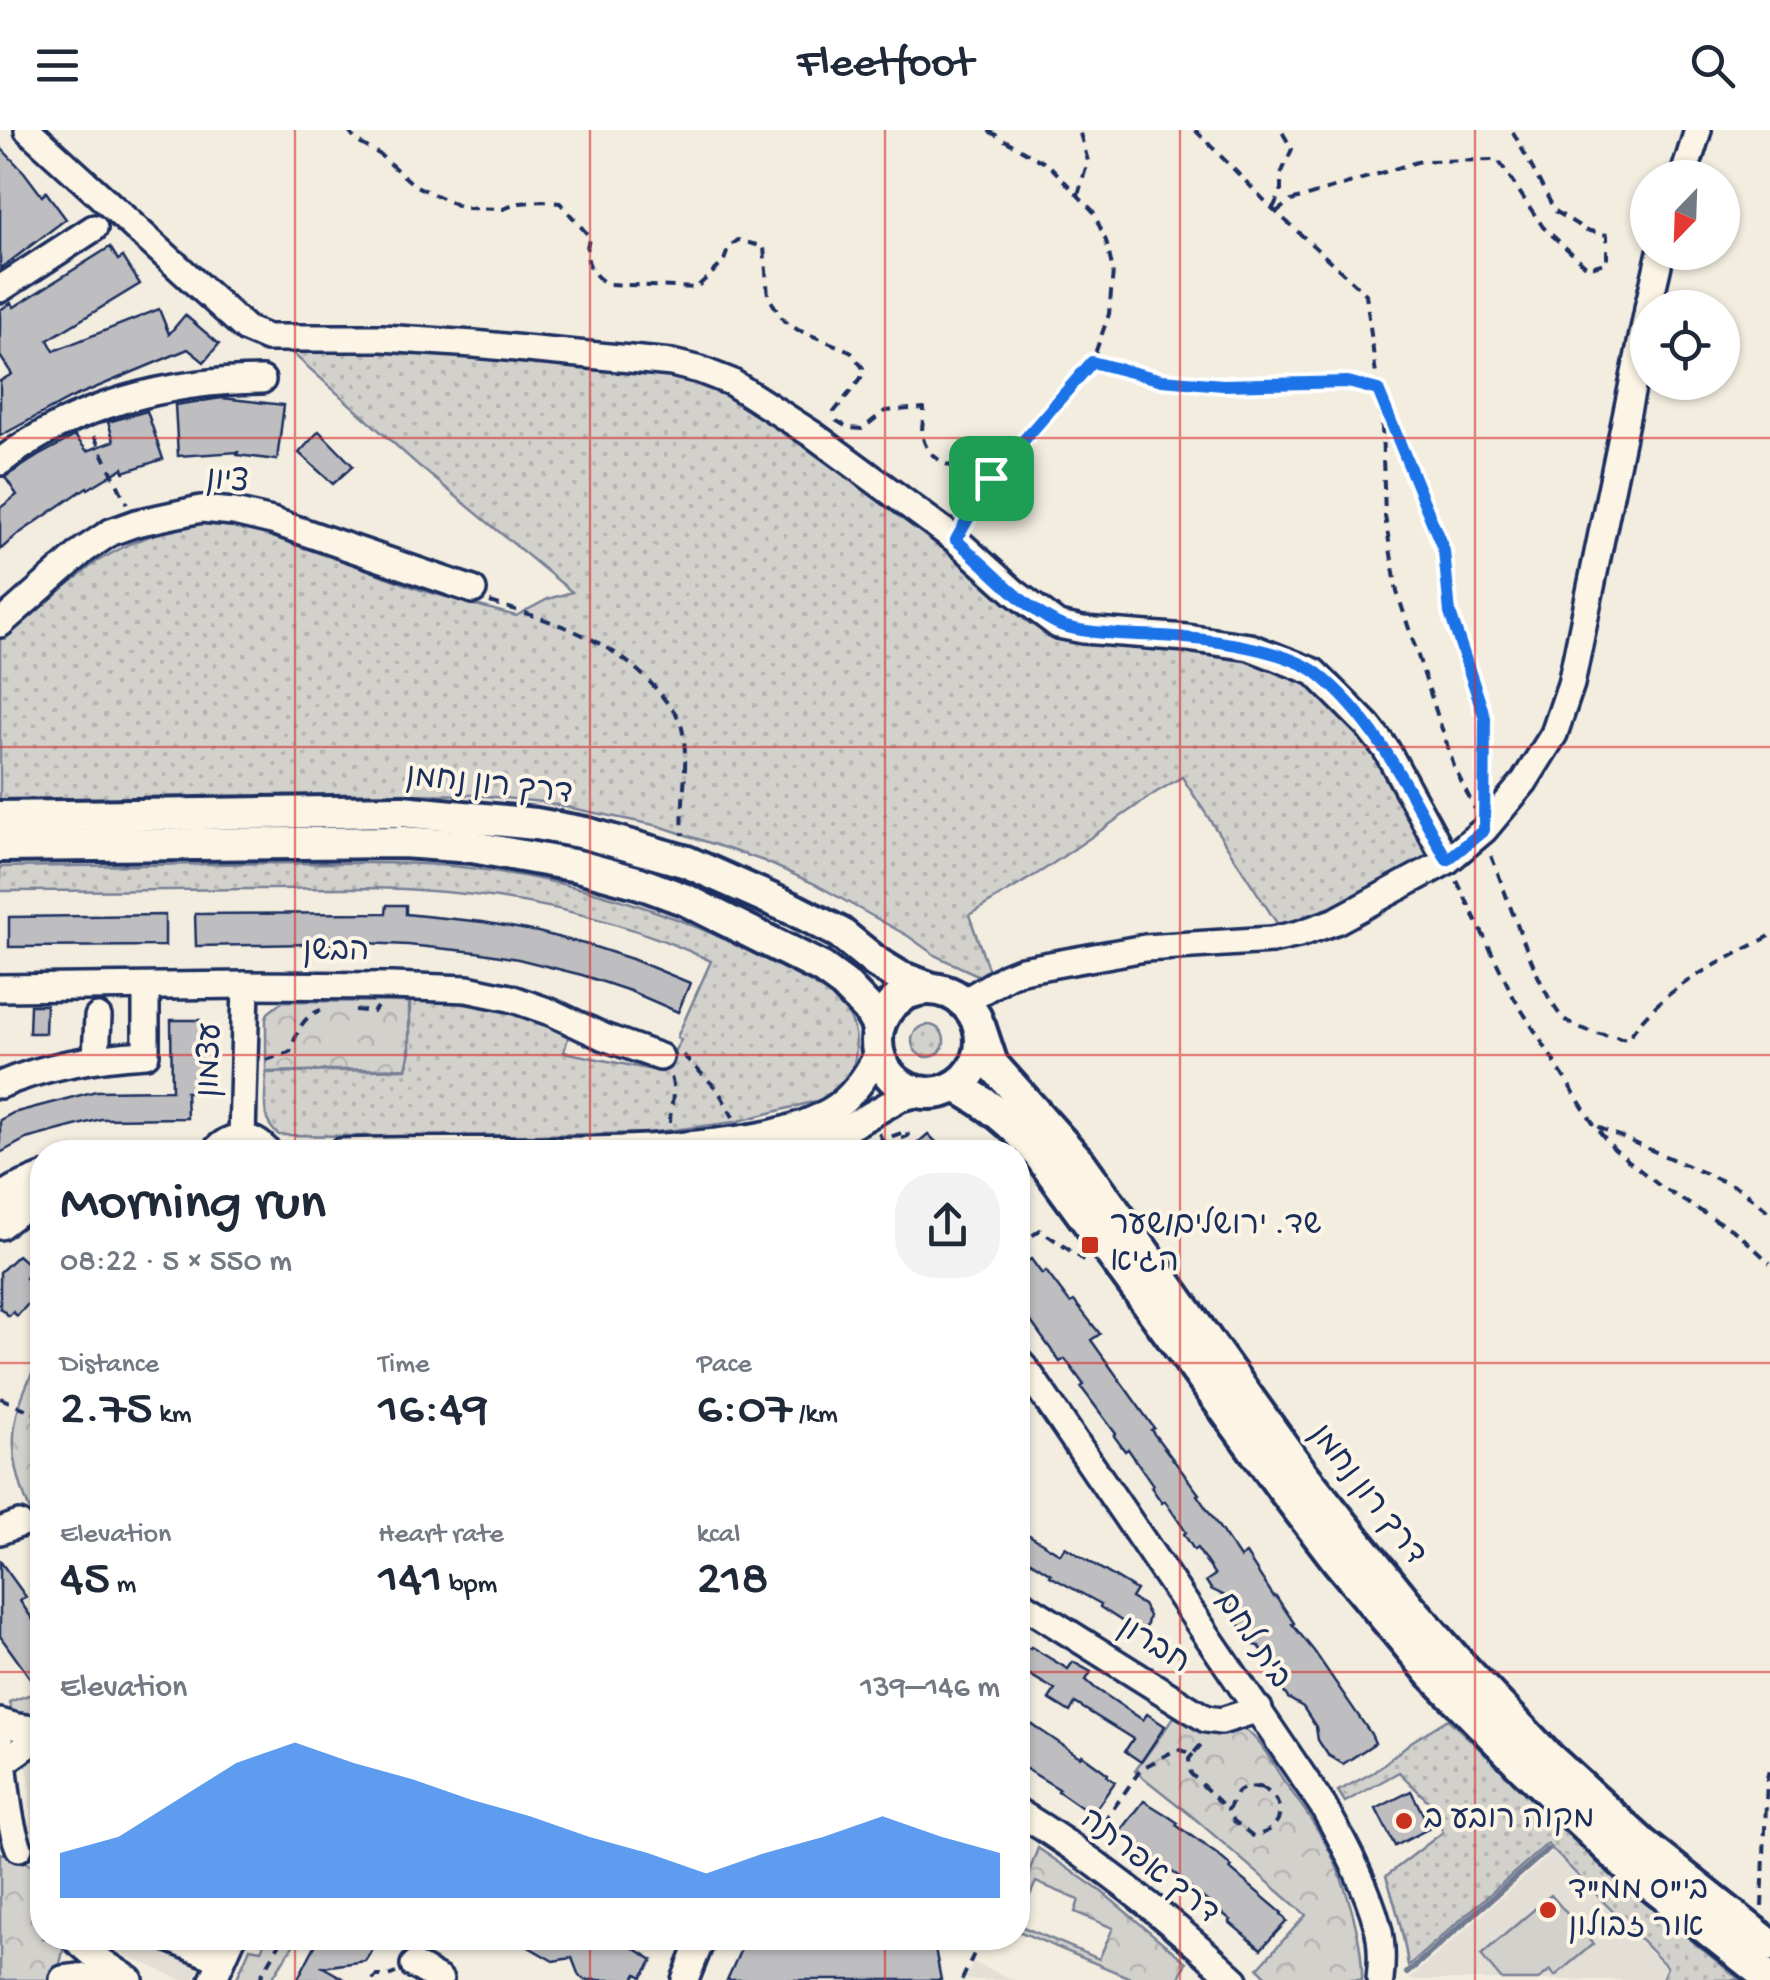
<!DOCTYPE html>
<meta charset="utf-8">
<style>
body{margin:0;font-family:"Gochi Hand","Playpen Sans Hebrew",sans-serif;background:#f2f2f3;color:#1f2937;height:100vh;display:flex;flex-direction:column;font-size:38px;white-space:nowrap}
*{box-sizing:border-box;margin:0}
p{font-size:32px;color:#747a83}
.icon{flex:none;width:55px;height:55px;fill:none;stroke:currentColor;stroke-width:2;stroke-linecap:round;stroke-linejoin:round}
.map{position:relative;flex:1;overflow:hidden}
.side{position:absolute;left:30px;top:1010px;width:1000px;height:810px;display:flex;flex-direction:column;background:#fff;border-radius:40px;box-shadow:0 2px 8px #0004}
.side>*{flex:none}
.needle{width:65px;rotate:203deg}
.fabs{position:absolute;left:1630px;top:30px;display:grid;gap:20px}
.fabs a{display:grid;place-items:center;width:110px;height:110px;border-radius:50%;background:#fff;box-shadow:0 2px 8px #0004;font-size:50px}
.pin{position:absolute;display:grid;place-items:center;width:85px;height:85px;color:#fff;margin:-42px;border-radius:20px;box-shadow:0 5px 15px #0006}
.round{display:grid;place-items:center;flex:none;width:105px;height:105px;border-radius:40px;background:#f2f2f3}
.headline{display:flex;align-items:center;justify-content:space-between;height:170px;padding:0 30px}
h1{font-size:55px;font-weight:600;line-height:75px}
.figures{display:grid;grid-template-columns:repeat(3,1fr);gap:15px;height:170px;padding:10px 30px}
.figures div{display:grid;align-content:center}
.figures b{font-size:50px;font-weight:600}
.figures small{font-size:28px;font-weight:400}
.figures p{font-size:28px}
.chart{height:280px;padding:20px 30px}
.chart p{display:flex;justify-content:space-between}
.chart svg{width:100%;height:180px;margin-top:10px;fill:#1a73e8;opacity:.7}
header{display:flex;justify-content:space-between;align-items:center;height:130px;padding:0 30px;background:#fff;font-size:45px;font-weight:600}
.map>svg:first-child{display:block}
.built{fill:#e3dfd6}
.grass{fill:url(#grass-dots);stroke:#778095;stroke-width:2.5}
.park{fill:url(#park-crowns);stroke:#778095;stroke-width:2.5}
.pitch{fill:#d3d1cc;stroke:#778095;stroke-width:2.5}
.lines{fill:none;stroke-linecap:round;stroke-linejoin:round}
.stream{stroke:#707a91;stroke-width:6}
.building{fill:#bebec0;stroke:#1b2f5e;stroke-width:2.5}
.minor-casing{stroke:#1b2f5e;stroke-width:32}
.major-casing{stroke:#1b2f5e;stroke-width:38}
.path{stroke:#1b2f5e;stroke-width:4;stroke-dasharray:10 8;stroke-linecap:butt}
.minor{stroke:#fcf5e5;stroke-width:25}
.major{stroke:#fcf5e5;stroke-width:30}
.route-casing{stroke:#fff;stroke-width:20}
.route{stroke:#1a73e8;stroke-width:12}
.grid{fill:none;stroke:#d62828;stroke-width:2.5;stroke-opacity:0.55}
.poi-dot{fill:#c8321e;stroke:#fcf5e5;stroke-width:4}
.labels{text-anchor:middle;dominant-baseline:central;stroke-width:8;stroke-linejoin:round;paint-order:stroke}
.street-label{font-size:32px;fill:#1b2f5e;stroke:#fcf5e5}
.poi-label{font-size:32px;fill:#1b2f5e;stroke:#fcf5e5;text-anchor:start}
</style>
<header><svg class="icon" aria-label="menu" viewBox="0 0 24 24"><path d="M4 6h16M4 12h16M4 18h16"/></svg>Fleetfoot<svg class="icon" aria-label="search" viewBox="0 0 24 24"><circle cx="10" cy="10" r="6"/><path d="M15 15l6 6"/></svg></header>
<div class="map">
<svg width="1770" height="1850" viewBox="0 0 1770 1850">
<defs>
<pattern id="grass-dots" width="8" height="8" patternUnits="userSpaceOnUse" patternTransform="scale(2.5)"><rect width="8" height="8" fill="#d3d1cc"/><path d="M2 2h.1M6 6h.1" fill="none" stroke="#b5b4b2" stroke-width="1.8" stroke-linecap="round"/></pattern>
<pattern id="park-crowns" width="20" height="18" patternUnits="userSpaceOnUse" patternTransform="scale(2.5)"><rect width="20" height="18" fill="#d3d1cc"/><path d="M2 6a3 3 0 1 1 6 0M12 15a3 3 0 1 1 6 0" fill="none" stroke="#b5b4b2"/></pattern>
</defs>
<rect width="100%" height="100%" fill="#f3ede0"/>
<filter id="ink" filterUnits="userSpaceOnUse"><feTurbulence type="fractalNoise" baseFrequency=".01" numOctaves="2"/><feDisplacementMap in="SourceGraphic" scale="20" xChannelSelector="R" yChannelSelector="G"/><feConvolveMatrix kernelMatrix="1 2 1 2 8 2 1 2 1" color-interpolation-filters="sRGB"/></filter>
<g filter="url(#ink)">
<g class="built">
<polygon points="19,1602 42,1607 42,1710 31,1701 29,1649"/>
<polygon points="1553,1722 1665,1838 1661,1850 1408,1850"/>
<polygon points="101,1808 212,1808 194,1850 182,1850 102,1815"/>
<polygon points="973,1832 1014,1850 965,1850"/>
</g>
<g class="grass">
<path d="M366 219C439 224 512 231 584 238 626 242 680 242 718 259 763 279 810 318 850 348 888 376 929 402 965 433 989 453 1010 484 1038 498 1076 517 1123 517 1164 519 1206 522 1250 526 1290 543 1357 572 1395 665 1428 727L1341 782 1282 801 1182 647 1155 663 1045 739 969 785 990 844 984 848 936 826 908 806 815 754 764 731 659 696 542 672 476 665 402 664 0 673V509L96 432 129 414 168 399 202 394 236 397 286 409 421 460 516 486 548 469 572 462 418 335 291 222Z"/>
<path d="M286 733C337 734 388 731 438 735 556 744 674 779 778 836 815 856 857 868 856 917 856 942 842 960 820 970L735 992 649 1003 428 1007 279 1005C259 991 266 965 266 943L406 939 410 926V872L441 870 527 885 569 904 564 922 662 942 681 910 677 907 711 831C619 787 519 766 418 760 362 756 306 759 251 759 167 760 84 761 0 761V737Z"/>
<circle cx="928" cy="911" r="16"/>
<path d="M1448 1589 1627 1758 1740 1850H1662L1667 1837 1547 1714 1408 1836C1404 1804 1396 1776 1386 1746L1443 1702 1429 1672 1399 1642 1345 1672 1338 1661 1374 1642 1411 1612Z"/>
</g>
<g class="park">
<polygon points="283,871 409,872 409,926 406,938 266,942 266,888 268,883"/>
<path d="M42 1224V1410C9 1333 0 1300 42 1224Z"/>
<polygon points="42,1560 42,1582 14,1589 9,1572"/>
<path d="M1174 1587 1196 1597 1243 1598C1260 1609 1271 1631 1282 1648 1295 1667 1310 1686 1322 1707 1344 1745 1363 1806 1362 1850H1270L1258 1838 1306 1785 1193 1687 1135 1641Z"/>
<polygon points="1038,1718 1102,1762 1186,1832 1178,1850 1135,1850 1018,1801 1018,1784 1020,1785 1018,1795 1099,1829 1113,1798 1075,1782 1079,1770 1036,1752 1030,1765 1022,1761"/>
<path d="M0 1723C16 1726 32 1733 42 1746V1808H66L59 1838 51 1850H0Z"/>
<polygon points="267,1808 298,1808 271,1850 236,1850 250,1818 261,1820"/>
</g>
<polygon class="pitch" points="1551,1765 1593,1814 1555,1846 1550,1840 1538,1850 1502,1850 1481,1825"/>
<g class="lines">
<polyline class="stream" points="1407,1843 1547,1720"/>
</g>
<g class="building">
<polygon points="0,17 24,42 42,66 46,62 66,89 0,139"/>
<polygon points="110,117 118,130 123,127 140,154 48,210 54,221 159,179 169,204 185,185 219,214 204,232 188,219 71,268 0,306 0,251 12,244 0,226 0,180 11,173 14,177"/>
<polygon points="222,268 284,275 277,330 237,325 238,322 178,326 175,275"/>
<polygon points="147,281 163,329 124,342 123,338 88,359 87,357 17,405 0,420 0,378 17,365 5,347 38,326 75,306 87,321 114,311 108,292"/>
<polygon points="319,301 353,336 333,354 299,323"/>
<polygon points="387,775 406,775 406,784 483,792 538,802 592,816 632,829 690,853 678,882 630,861 582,845 518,829 476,822 408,815 364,813 196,816 195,784 386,783"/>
<polygon points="165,785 165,816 9,817 9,787"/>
<polygon points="30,875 46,875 45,903 29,903"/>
<polygon points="171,890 200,890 201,962 186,962 187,988 101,989 26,1009 0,1023 0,990 13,983 96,961 172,960"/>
<polygon points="928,1004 946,1022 907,1022"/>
<polygon points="18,1125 34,1139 26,1148 40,1161 17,1186 13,1182 9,1186 0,1178 0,1142"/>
<polygon points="1031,1129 1042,1144 1046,1141 1070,1173 1074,1171 1100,1204 1091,1210 1154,1298 1151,1300 1199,1364 1197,1365 1240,1428 1246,1424 1274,1467 1276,1466 1294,1493 1292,1494 1314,1521 1371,1604 1375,1613 1343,1634 1328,1625 1318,1610 1316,1597 1303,1577 1288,1568 1279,1555 1272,1519 1265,1524 1259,1516 1251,1514 1241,1499 1239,1487 1225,1466 1211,1459 1206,1451 1215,1445 1197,1418 1194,1420 1184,1404 1186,1402 1165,1371 1162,1373 1151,1357 1153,1355 1128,1319 1125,1321 1114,1306 1116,1304 1081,1257 1084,1255 1065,1229 1060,1232 1024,1182 1018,1186 1018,1138"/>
<polygon points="1026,1403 1060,1424 1065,1417 1136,1460 1131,1468 1143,1475 1149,1486 1146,1497 1140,1500 1134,1499 1100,1477 1101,1474 1050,1446 1051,1444 1018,1423 1018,1405 1023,1408"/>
<polygon points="0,1431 26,1467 20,1471 42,1503 42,1545 33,1552 0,1506"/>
<polygon points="1018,1512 1030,1519 1031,1517 1068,1539 1073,1532 1091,1542 1086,1550 1095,1558 1143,1590 1147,1584 1165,1596 1141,1632 1125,1621 1133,1609 1075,1573 1070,1582 1049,1569 1055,1560 1018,1538"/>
<polygon points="1018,1585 1080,1627 1082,1625 1108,1644 1107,1646 1115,1652 1093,1683 1086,1678 1085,1680 1058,1661 1059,1659 1018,1634"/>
<polygon points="1411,1661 1430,1698 1395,1716 1376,1679"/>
<polygon points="1144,1671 1165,1684 1178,1693 1176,1695 1218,1725 1232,1737 1230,1739 1282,1783 1281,1784 1287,1791 1261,1819 1229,1792 1231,1790 1179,1749 1181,1748 1126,1709 1120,1702"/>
<polygon points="319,1808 380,1808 365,1831 323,1837 346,1850 297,1850"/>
<polygon points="513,1808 617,1808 653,1830 642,1847 637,1844 633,1850 585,1850 579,1846 572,1828 553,1831"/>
<polygon points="746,1808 933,1808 941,1850 727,1850"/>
</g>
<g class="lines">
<defs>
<g id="minor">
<polyline points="28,0 246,199 267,208 382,208 474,214 672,233 700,240 731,252 815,306 956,410 1014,462 1058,495 1083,500 1187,508 1250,517 1314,542 1368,596 1386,619 1447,731"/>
<polyline points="1683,48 1698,0"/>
<polyline points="0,159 94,98"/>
<polyline points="1648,178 1661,122"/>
<path d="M0 332C75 274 169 251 262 250"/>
<polyline points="0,494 84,420 111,402 136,393 201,379 234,382 272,391 473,460"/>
<polyline points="0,858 246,855 391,856 467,859 510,868 553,883 604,907 660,927"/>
<polyline points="964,872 1007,846 1022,840 1145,818 1272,810 1299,804 1336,791 1447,731 1484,700 1524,652 1554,604 1571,554 1648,180"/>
<polyline points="96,927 98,887"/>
<path d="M0 955C47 935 95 927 146 924V857"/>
<polyline points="242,1008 246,855"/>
<path d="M214 1022C231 1003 252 1003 268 1022"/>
<path d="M341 1022C460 1017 579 1026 698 1014 742 1009 791 1005 830 981 852 968 866 946 878 924"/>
<polyline points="784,1022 837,1004 900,968 922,962"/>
<polyline points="0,1067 15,1058 42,1047"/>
<polyline points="0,1096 21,1080 42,1072"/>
<path d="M1018 1231 1028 1242 1323 1676C1342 1709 1367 1757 1377 1794 1382 1811 1382 1832 1380 1850"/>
<polyline points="0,1401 19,1394"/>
<polyline points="1018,1471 1206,1589 1221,1591 1259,1579"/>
<polyline points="0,1592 17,1597 42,1600"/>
<path d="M0 1614C7 1649 6 1686 19 1718"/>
<polyline points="4,1632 42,1605"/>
<path d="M1018 1682C1096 1729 1168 1788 1235 1850"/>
<polyline points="168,1808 222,1830"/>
<polyline points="76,1810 101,1831 130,1850"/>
<polyline points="414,1835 440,1850"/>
<polyline points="63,1849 80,1847 108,1850"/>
<polyline points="213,1850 232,1808"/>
<polyline points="685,1850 702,1808"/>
</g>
<g id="major">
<polyline points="0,687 402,681 536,694 585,703 687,732 795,780 840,803 877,833 900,847 933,859"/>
<polyline points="0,716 403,712 472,717 578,736 640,753 686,770 822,838 844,854 868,879 878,897"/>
<circle cx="929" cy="911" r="52"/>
<polyline points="980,898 992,934 1081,1034 1304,1346 1408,1475 1455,1529 1546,1625 1644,1715 1770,1815"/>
<path d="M956 956C990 975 1012 992 1037 1022L1282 1358 1337 1430 1432 1544 1525 1639 1626 1735 1770 1849"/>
</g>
</defs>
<use href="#minor" class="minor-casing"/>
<use href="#major" class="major-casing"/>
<g class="path">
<path d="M348 0 356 11 379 24 414 55 463 78 503 79 520 73 543 71 560 73 590 107C582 125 590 146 608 154L696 158 723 133 729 117 738 110 764 117 768 166 784 191 798 200 850 221 863 238 861 248 834 282 837 291 849 298 862 299 885 281 924 278C924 286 922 294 922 302 925 336 965 340 991 348"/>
<polyline points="1195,0 1273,79 1366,164 1378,261 1444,421 1449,483 1485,588 1485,662"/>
<polyline points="1078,65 1088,31 1079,0"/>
<polyline points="1273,78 1281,63 1281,44 1292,19 1281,0"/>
<polyline points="1276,82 1291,71 1420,31 1498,30 1543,97 1588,138 1607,132 1607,105 1586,100 1555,81 1512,0"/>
<polyline points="1092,232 1163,250 1223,255 1347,252 1378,261 1382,297 1385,386 1397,462 1455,639 1475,679"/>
<polyline points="94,306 127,374"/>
<polyline points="966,393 991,348 1092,232 1109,184 1113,141 1106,111 1093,81 1050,36 987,0"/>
<path d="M490 472C557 493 616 509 662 566 669 576 680 586 682 598 690 635 680 668 683 705"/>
<path d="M1491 726C1505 758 1542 876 1567 891 1585 902 1607 906 1628 909 1662 856 1717 835 1770 806"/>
<polyline points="1457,751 1514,868 1594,995 1614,1019 1661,1057 1739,1104 1770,1133"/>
<polyline points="355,880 373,882 377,877"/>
<polyline points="683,925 718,960 733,987"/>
<path d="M266 930 290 922C297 903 301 887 321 880"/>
<path d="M670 993C670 976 677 961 670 944"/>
<polyline points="1598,997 1741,1059 1770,1083"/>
<polyline points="879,1003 882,1010 907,1001 908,1006 895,1011 896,1019 894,1022"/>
<polyline points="1018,1116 1040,1100 1084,1130"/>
<polyline points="0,1268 42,1286"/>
<polyline points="1193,1624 1189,1629 1191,1644 1228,1680"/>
<path d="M1260 1657C1289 1670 1285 1701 1253 1706L1234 1691 1228 1680 1237 1662 1245 1658Z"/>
<polyline points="1093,1708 1141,1639 1177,1619 1193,1624 1205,1610"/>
<polyline points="1762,1777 1767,1648 1770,1636"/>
<polyline points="259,1850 283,1808"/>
<polyline points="373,1850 376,1846 388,1846 396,1843"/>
<polyline points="962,1850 981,1808"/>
</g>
<use href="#minor" class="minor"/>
<use href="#major" class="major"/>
</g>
</g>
<g class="lines" filter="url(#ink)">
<defs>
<path id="route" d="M1092 232 1162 250 1223 255 1348 252 1378 260 1444 421 1450 483 1485 588 1484 700 1447 730C1410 664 1378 591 1317 543 1287 521 1222 511 1185 508 1153 504 1081 506 1056 493 1022 476 986 435 956 410L991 348Z"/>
</defs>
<use href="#route" class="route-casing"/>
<use href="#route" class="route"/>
</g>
<path class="grid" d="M295 0V1022M590 0V1022M885 0V1022M1180 0V1850M1475 0V1850M0 308H1770M0 617H1770M0 925H1770M0 1233H42M1018 1233H1770M0 1542H42M1018 1542H1770M295 1808V1850M590 1808V1850M885 1808V1850"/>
<g class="poi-dot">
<rect x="1080" y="1105" width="20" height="20" rx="5"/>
<circle cx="1404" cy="1691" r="10"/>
<circle cx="1548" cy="1780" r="10"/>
</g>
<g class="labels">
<g class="street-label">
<text transform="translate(227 353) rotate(5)">ציון</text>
<text transform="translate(489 657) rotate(6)">דרך רון נחמן</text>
<text x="336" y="823">הבשן</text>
<text transform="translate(212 930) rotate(-88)">עצמון</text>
<text transform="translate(1366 1366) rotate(52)">דרך רון נחמן</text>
<text transform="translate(1251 1511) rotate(56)">בית לחם</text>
<text transform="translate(1153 1517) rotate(32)">חברון</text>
<text transform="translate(1148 1738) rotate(38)">דרך אפרתה</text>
</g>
<g class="poi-label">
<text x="1110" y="1097">שד. ירושלים/שער<tspan x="1110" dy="37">הגיא</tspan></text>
<text x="1424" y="1691">מקוה רובע ב</text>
<text x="1568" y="1762">בי"ס ממ"ד<tspan x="1568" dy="37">אור זבולון</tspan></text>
</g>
</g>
</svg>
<div class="fabs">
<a><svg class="needle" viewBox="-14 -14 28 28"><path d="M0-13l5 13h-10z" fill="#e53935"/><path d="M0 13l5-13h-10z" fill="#747a83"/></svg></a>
<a><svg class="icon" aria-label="locate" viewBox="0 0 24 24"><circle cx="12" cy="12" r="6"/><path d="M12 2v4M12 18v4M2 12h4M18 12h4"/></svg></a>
</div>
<div class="pin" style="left:991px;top:348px;background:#1e9e55"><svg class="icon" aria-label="arrive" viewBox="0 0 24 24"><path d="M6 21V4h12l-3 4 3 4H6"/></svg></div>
<section class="side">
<div class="headline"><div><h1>Morning run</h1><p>08:22 · 5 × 550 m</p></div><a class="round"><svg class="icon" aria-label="share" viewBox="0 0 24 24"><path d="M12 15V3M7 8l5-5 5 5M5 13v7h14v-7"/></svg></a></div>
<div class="figures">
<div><p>Distance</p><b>2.75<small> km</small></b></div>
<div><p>Time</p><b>16:49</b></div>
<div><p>Pace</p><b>6:07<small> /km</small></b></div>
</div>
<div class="figures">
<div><p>Elevation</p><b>45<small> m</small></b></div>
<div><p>Heart rate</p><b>141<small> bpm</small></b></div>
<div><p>kcal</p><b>218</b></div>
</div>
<div class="chart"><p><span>Elevation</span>139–146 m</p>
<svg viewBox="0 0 160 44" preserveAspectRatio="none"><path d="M0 44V33L10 29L20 20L30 11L40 6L50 11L60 15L70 20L80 24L90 29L100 33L110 38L120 33L130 29L140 24L150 29L160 33V44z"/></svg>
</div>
</section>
</div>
